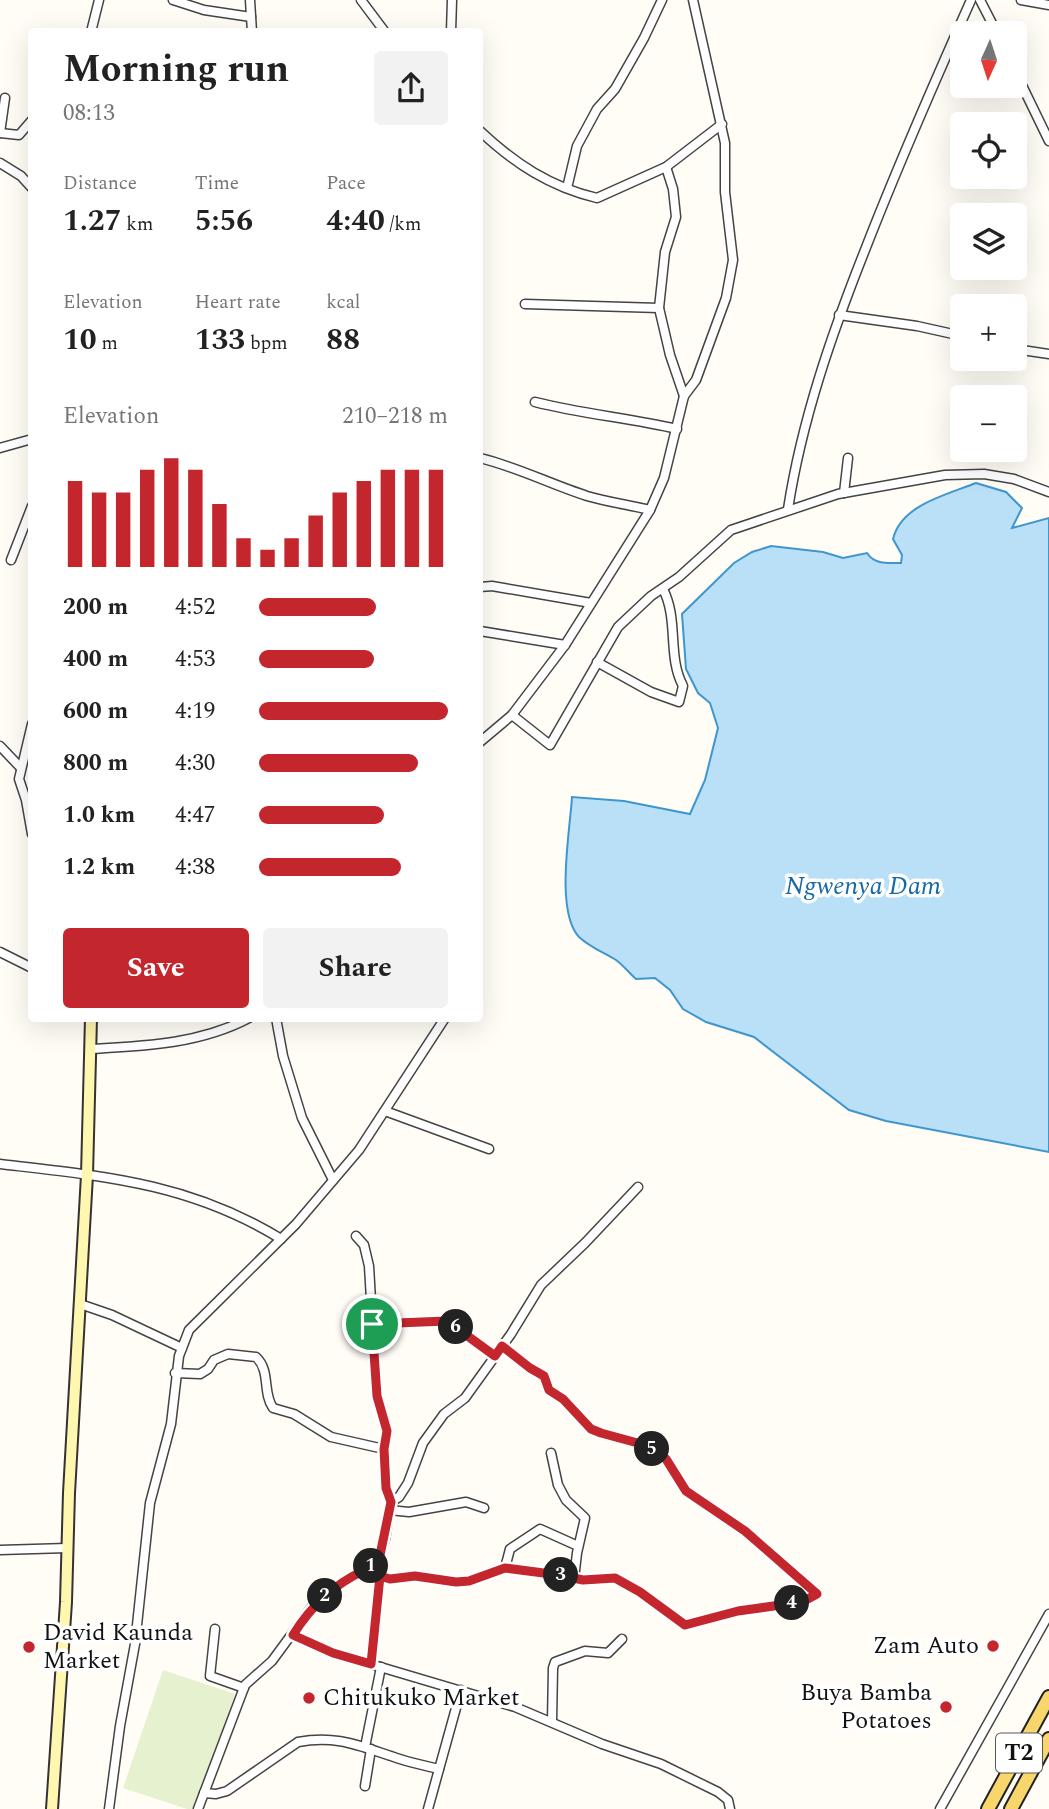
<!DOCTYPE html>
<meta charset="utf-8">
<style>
body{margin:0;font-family:Spectral,serif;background:#f2f2f2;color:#222;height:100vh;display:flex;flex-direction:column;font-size:26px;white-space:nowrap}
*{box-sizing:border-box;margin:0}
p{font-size:23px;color:#767676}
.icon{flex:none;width:38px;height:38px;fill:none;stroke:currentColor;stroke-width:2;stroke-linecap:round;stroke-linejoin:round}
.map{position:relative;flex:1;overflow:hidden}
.panel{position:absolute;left:28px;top:28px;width:455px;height:994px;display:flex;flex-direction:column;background:#fff;border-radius:7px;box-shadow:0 7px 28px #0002}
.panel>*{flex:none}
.needle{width:46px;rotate:183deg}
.controls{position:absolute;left:950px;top:21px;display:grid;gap:14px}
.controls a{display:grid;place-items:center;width:77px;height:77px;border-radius:7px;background:#fff;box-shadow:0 7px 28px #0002;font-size:35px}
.pin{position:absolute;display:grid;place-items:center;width:60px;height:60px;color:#fff;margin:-30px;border:4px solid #fff;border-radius:50%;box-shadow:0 2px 7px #0007}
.km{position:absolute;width:35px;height:35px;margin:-18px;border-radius:50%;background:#222;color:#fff;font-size:19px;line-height:35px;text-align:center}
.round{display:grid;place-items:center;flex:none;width:74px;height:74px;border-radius:7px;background:#f2f2f2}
.overview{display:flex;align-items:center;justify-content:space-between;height:119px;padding:0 35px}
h1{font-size:38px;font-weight:700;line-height:52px}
.metrics{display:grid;grid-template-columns:repeat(3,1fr);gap:10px;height:119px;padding:7px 35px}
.metrics div{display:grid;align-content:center}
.metrics b{font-size:30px;font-weight:700}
.metrics small{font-size:19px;font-weight:400}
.metrics p{font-size:19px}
.chart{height:196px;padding:14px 35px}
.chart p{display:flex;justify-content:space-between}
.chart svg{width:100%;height:126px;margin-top:7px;stroke:#c4262e;stroke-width:6}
.button{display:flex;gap:14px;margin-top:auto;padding:14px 35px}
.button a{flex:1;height:80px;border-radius:7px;background:#c4262e;color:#fff;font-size:28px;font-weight:700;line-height:80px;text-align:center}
.button a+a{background:#f2f2f2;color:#222}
ul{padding:0 35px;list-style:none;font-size:23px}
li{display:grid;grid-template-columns:112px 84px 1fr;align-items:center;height:52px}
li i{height:18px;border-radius:9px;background:#c4262e}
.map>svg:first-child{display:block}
.pitch{fill:#e6f2cf}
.water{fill:#b9e0f7;stroke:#3f96cf;stroke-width:2}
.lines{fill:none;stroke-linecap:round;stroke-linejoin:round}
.street-casing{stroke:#444;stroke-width:11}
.secondary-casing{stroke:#333;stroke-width:14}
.primary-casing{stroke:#222;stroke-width:16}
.street{stroke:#fff;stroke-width:8}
.secondary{stroke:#fff6b0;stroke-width:10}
.primary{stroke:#f9d66b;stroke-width:12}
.route-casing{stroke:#fff;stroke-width:14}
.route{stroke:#c4262e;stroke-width:9}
.poi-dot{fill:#c4262e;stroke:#fff;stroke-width:2.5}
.labels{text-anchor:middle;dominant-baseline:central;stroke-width:7;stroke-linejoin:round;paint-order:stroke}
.shield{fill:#fff;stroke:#585858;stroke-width:2}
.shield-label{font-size:23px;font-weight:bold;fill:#111}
.poi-label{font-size:24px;fill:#111;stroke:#fff;text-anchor:start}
.water-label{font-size:26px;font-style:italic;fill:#1768a6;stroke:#fff}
</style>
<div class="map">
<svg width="1049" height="1809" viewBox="0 0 1049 1809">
<rect width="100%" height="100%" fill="#fffdf5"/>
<polygon class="pitch" points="163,1670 235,1694 196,1809 187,1809 123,1788"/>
<path class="water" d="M976 483 1006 492 1022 508 1012 528 1049 518V1152L886 1121 849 1110 754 1037 706 1022 683 1009 670 990 655 978 636 979C629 973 623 965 616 960 603 952 591 948 579 937 555 911 570 831 572 797L624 801 690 814 705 780 718 728 710 703 698 693 686 669 682 614 734 563 752 552 771 546 823 552 843 558 867 553C875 565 888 563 901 563L902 555 893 539C901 505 946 495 976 483Z"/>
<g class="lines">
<defs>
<g id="street">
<polyline points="173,0 204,10 251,17"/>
<polyline points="250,0 252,32"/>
<polyline points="361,0 385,32"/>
<polyline points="980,0 997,33"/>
<polyline points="1021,0 1049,5"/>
<polyline points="91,32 99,0"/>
<polyline points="451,32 452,0"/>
<polyline points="1015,71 1049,141"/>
<path d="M480 131C514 163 550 187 597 198L666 167 722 124"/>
<polyline points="0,133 19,135 32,120"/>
<polyline points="0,133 5,98"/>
<polyline points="0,163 21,176 32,188"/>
<polyline points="666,167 673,189 676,217 665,252 659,308 670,355 684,396"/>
<polyline points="567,188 577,146 597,109 615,89 644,38 662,0"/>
<polyline points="525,304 659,308"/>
<polyline points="839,315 917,326 962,336"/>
<polyline points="1015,349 1049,354"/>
<path d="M535 402C582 414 630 418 677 429"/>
<polyline points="0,448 32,439"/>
<path d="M480 458C517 467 550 484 587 496 607 502 630 505 650 510"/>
<polyline points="844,493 848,458"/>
<path d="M788 509C802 419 832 333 865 250 898 165 934 83 971 0"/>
<polyline points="11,560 32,506"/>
<polyline points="480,587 492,586 591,603"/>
<polyline points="480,631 565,645"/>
<path d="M597 662 651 692 679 702 683 686C667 656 679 620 663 589"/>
<polyline points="512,715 550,745 618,627 651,596 679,577 731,530 838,494 945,475 984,474 1014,479 1049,492"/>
<polyline points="32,724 19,779 26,800 32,834"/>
<polyline points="480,742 512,715 565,645 650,510 664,478 684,396 696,380 726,298 733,260 725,192 725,143 693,0"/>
<polyline points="0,746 20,767"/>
<polyline points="0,952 32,968"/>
<polyline points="276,1018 283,1056 302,1118 333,1180"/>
<path d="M90 1049C145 1046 200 1044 249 1018"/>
<polyline points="385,1111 489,1149"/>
<path d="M0 1164C103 1176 190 1183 281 1239"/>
<polyline points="356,1236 364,1245 369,1266 376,1385 387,1437 384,1449"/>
<polyline points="80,1304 112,1315 182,1348"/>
<polyline points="372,1324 447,1321 495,1356"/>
<path d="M175 1373 200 1374 208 1369 214 1360 228 1354 256 1357C271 1371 262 1392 273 1408L294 1414 331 1437 384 1449 386 1488 391 1502"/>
<polyline points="551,1453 558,1485 566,1500 585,1518 577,1553 574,1579"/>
<polyline points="389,1510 409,1512 466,1502 484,1508"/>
<polyline points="0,1550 67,1548"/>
<polyline points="505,1568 510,1549 540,1529 578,1546"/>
<polyline points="363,1571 390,1579 415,1576 456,1582 469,1581 505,1568 559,1575 583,1580 615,1578 640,1592 685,1625 738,1611 802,1602 817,1594 745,1531 686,1491 666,1459 645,1445 612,1437 591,1428 563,1399 549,1390 544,1376 530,1368 502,1346"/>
<polyline points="215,1629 210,1676 244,1688"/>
<polyline points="293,1635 333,1653 515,1707 602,1744 661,1764 718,1792 728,1800 730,1809"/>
<polyline points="371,1664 380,1576"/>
<polyline points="552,1722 553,1668 555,1662 585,1651 608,1653 622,1639"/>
<polyline points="365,1747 381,1667"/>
<polyline points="365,1786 371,1749"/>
<path d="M204 1793 216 1794 227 1791 298 1742C335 1735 357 1745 391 1756 406 1762 423 1765 439 1769"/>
<polyline points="109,1809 120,1726 135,1644 150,1503 171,1424 179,1356 189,1330 296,1224 359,1150 445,1018"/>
<polyline points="198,1809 245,1685 272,1661 311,1608 349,1578 375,1563 380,1555 385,1539 391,1502 399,1497 408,1483 423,1443 444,1414 465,1398 511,1334 541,1285 585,1243 638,1187"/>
<polyline points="428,1809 461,1690"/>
<polyline points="940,1809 1049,1614"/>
</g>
<polyline id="secondary" points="52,1809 66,1602 69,1493 87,1175 91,1018"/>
<g id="primary">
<polyline points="988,1809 1049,1697"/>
<polyline points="1011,1809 1049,1739"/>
</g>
</defs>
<use href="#street" class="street-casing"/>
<use href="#secondary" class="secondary-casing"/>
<use href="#primary" class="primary-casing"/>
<use href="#street" class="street"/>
<use href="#secondary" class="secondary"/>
<use href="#primary" class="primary"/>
</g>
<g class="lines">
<defs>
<path id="route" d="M372 1324 377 1396 387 1431 384 1449 386 1488 391 1502 380 1555 375 1563 363 1571 380 1576 371 1664 333 1653 293 1635C311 1606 333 1585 363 1571L390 1579 415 1576 456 1582 469 1581 505 1568 559 1575 583 1580 615 1578 640 1592 685 1625 738 1611 802 1602 817 1594 745 1531 686 1491 666 1459 645 1445 601 1433 591 1429 563 1399 549 1390 544 1376 530 1368 502 1346 495 1356 447 1321 372 1324"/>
</defs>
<use href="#route" class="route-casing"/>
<use href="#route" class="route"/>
</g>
<g class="poi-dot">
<circle cx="993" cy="1646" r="7"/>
<circle cx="29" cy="1647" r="7"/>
<circle cx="309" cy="1698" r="7"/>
<circle cx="946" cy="1707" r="7"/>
</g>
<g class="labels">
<rect class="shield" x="996" y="1733.5" width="46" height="39" rx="5"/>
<g class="shield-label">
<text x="1019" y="1753">T2</text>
</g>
<g class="poi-label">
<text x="43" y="1633">David Kaunda<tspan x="43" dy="28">Market</tspan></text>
<text x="979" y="1646" text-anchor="end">Zam Auto</text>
<text x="932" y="1693" text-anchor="end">Buya Bamba<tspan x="932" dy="28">Potatoes</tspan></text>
<text x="323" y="1698">Chitukuko Market</text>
</g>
<g class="water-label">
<text x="863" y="886">Ngwenya Dam</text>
</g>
</g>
</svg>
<div class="controls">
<a><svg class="needle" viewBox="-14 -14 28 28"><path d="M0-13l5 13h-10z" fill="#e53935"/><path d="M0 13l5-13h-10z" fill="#767676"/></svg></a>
<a><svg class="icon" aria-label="locate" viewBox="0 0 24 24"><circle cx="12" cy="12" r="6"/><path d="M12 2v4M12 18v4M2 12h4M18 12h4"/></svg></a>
<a><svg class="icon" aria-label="layers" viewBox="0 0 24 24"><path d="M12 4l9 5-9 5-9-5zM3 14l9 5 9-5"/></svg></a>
<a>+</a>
<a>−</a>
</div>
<div class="pin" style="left:372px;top:1324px;background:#1e9e55"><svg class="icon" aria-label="arrive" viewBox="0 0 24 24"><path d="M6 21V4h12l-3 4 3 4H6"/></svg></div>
<b class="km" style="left:371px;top:1566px">1</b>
<b class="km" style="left:325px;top:1596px">2</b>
<b class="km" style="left:561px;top:1575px">3</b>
<b class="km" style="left:792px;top:1603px">4</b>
<b class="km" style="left:652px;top:1449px">5</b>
<b class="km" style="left:456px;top:1327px">6</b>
<section class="panel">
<div class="overview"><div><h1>Morning run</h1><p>08:13</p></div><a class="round"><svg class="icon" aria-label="share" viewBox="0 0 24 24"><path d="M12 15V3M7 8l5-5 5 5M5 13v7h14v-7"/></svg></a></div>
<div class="metrics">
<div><p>Distance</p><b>1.27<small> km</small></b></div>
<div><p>Time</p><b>5:56</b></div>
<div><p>Pace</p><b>4:40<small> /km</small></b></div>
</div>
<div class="metrics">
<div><p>Elevation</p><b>10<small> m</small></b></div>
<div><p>Heart rate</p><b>133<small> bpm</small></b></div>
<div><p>kcal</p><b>88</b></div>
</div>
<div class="chart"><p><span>Elevation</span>210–218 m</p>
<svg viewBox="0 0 160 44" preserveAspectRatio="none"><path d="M5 44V14M15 44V18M25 44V18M35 44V10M45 44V6M55 44V10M65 44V22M75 44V34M85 44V38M95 44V34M105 44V26M115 44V18M125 44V14M135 44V10M145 44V10M155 44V10"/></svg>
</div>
<ul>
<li><b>200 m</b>4:52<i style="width:62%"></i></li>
<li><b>400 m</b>4:53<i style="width:61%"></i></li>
<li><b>600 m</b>4:19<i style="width:100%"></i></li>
<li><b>800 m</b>4:30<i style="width:84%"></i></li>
<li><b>1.0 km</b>4:47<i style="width:66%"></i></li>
<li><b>1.2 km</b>4:38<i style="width:75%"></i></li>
</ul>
<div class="button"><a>Save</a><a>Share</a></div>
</section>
</div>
